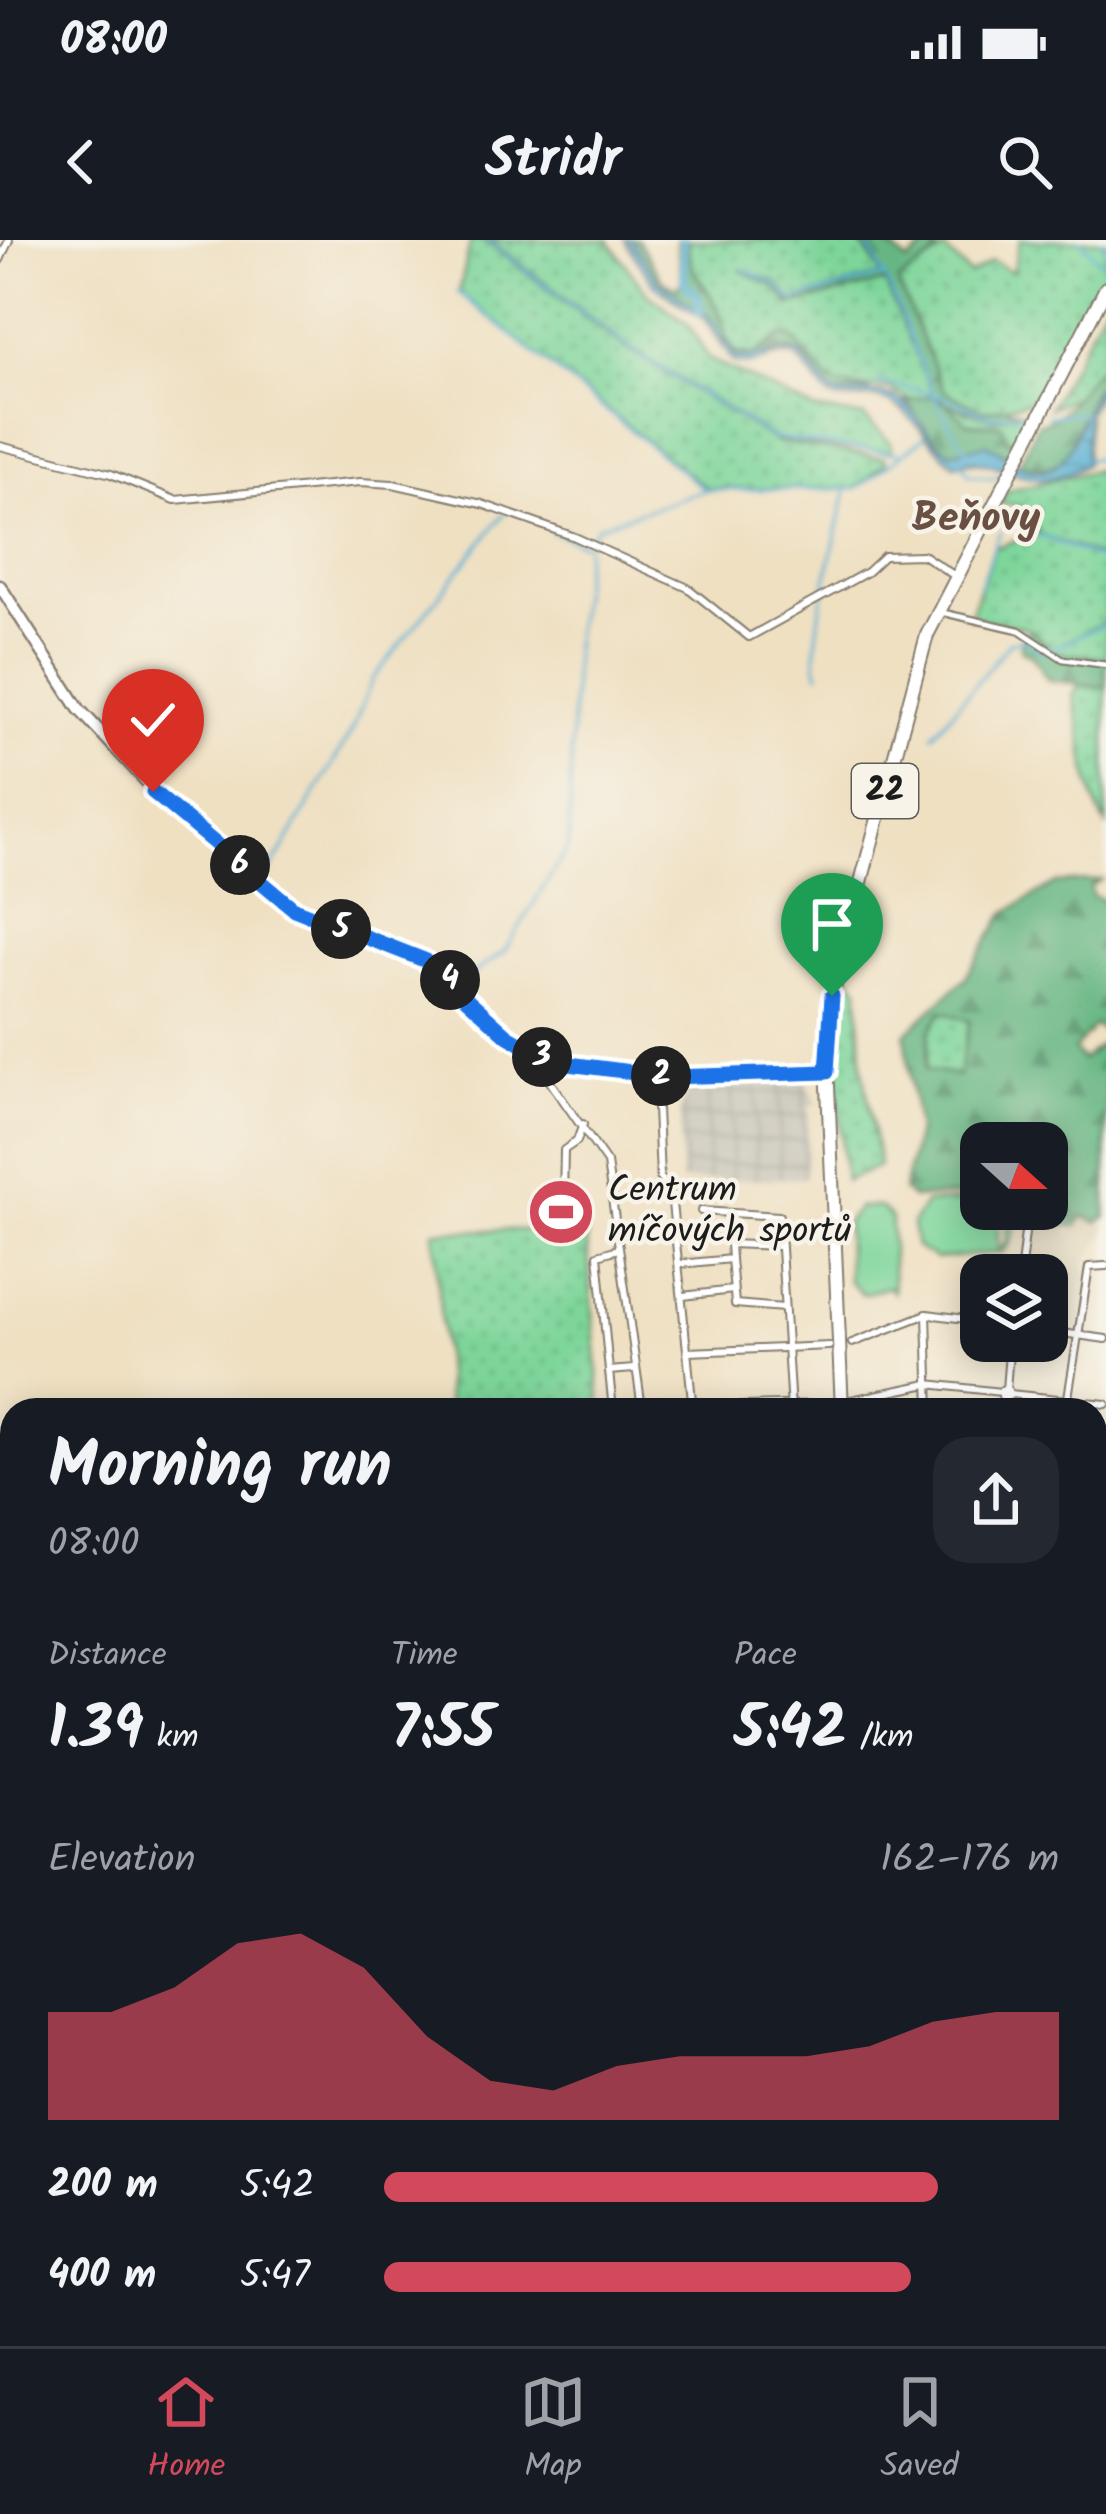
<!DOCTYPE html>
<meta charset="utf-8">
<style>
body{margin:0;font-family:Kalam,sans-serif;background:#242831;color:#f1f3f6;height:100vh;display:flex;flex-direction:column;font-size:45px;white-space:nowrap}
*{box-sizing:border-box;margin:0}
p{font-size:39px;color:#9ea1a6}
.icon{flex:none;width:66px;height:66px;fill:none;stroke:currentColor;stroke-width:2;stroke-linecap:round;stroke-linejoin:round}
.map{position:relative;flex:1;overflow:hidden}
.sheet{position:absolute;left:0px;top:1158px;width:1107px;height:948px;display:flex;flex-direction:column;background:#171b24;border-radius:36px 36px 0 0;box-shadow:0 6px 30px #0003}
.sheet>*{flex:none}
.needle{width:78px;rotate:111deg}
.fabs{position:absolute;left:960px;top:882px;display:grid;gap:24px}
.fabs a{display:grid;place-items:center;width:108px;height:108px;border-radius:24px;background:#171b24;box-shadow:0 6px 30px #0003;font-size:60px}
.pin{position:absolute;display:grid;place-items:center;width:102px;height:102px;color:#fff;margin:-123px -51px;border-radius:50% 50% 50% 0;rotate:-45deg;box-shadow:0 0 12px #0007}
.pin .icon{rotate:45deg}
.km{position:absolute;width:60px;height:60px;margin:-30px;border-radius:50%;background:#222;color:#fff;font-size:33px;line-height:60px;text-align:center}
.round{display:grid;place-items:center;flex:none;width:126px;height:126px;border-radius:36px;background:#242831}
.overview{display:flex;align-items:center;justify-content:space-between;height:204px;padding:0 48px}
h1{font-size:66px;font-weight:700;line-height:90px}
.metrics{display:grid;grid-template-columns:repeat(3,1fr);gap:18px;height:204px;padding:12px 48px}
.metrics div{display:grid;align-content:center}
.metrics b{font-size:60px;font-weight:700}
.metrics small{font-size:33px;font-weight:400}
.metrics p{font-size:33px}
.chart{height:336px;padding:24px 48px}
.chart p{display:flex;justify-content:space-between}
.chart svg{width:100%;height:216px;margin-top:12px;fill:#d1495b;opacity:.7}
ul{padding:0 48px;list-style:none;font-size:39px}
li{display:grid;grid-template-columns:192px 144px 1fr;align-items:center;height:90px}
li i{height:30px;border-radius:15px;background:#d1495b}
.status{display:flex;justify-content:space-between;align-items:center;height:84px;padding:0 60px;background:#171b24;direction:ltr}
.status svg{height:33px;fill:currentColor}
header{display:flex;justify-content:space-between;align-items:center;height:156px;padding:0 48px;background:#171b24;font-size:54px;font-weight:700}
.dock{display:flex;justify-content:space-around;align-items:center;height:168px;border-top:3px solid #363941;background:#171b24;font-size:33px;color:#9ea1a6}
.dock a{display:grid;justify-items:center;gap:6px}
.dock .selected{color:#d1495b}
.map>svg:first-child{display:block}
.built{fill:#dfd2b4}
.industrial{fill:url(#industrial-grid)}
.grass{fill:url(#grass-dots);stroke:#4c785b;stroke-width:3}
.forest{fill:url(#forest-firs);stroke:#41694f;stroke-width:3;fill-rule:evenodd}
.garden{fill:#7dd59a;stroke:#4c785b;stroke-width:3}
.water{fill:url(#water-waves);stroke:#396678;stroke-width:3}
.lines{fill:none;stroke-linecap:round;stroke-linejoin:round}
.stream{stroke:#56afd3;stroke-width:3}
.river{stroke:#56afd3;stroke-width:8}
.pedestrian-casing{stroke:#867e6f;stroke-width:9}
.minor-casing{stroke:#867e6f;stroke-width:10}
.tertiary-casing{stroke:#867e6f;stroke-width:14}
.secondary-casing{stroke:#867e6f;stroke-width:15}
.primary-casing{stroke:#867e6f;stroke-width:16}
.pedestrian{stroke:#fff;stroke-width:4.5}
.minor{stroke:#fff;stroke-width:6}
.tertiary{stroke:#fff;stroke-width:9}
.secondary{stroke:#fff;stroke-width:10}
.primary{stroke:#fff;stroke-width:12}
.rail-casing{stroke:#1c1c1c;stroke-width:8}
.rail{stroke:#f7f3e8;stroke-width:3;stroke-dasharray:9;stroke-linecap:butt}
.route-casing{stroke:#fff;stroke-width:24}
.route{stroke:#1a73e8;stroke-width:15}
.labels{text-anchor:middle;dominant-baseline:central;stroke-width:9;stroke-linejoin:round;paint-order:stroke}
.shield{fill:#f7f3e8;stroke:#5e5c59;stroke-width:3}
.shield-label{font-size:33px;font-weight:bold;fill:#1c1c1c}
.poi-label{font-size:36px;fill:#1c1c1c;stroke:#f7f3e8;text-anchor:start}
.quarter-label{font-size:42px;font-weight:bold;fill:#695043;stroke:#f7f3e8}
</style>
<div class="status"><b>08:00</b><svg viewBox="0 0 49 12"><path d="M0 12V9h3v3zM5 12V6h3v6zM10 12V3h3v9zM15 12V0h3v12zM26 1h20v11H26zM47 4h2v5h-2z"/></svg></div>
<header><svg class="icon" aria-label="back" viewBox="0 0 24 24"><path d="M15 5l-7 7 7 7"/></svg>Stridr<svg class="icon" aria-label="search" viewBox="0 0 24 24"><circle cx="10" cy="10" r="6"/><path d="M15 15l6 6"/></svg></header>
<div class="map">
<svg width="1106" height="2106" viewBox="0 0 1106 2106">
<defs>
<pattern id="industrial-grid" width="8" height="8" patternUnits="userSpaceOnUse" patternTransform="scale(3)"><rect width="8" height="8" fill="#c8c4b8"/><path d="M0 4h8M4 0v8" fill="none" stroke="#aba89e"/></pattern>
<pattern id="grass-dots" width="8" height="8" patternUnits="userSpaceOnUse" patternTransform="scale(3)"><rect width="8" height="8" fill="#7dd59a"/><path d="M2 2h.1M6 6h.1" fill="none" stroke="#6bb684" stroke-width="1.8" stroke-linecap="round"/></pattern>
<pattern id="forest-firs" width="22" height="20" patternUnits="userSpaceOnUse" patternTransform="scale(3)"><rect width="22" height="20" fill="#66b682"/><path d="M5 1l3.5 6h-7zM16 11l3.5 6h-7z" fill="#53936a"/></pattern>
<pattern id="water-waves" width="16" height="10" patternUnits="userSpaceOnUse" patternTransform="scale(3)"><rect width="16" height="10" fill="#56afd3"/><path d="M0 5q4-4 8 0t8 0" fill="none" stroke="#468eaa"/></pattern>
</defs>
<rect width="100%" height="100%" fill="#f7f3e8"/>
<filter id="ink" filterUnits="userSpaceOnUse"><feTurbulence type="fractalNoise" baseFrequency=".00833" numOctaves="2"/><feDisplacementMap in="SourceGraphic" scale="24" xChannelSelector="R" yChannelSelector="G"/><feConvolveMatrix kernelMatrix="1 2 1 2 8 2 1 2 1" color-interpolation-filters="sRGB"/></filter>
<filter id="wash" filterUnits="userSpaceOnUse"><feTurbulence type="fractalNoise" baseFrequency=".004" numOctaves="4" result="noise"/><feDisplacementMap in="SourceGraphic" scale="48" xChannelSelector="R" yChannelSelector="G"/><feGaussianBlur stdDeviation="2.7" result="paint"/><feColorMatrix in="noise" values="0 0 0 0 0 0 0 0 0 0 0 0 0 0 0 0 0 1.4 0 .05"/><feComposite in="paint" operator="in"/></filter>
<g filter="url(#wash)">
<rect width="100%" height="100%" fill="#efe0c2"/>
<polygon class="built" points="1083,976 1106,985 1106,993 1088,1017 1073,1091 1047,1074 1047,1035 1023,1035 1030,982 1037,978 1073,993"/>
<g class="industrial">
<polygon points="806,841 816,864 809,866 805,938 681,941 680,872 688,849"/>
<polygon points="1095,1375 1106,1379 1106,1563 1095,1569"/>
</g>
<g class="grass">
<polygon points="471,0 483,0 627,109 776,202 885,218 886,223 855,249 707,249 459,53"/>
<polygon points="490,0 608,0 646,52 688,84 709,119 814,170 864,177 891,203 892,212 780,202 629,107"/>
<path d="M688 0H859L882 35 792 61 776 42 740 29 774 46 789 64 885 42 932 152C963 177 992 178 1028 172L1016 199 1009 201 998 184 967 183 930 156 912 161 887 148 838 147 779 97 754 116 737 113C724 100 725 86 718 69 705 40 688 38 688 0Z"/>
<polygon points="1020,0 1106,0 1106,34 1036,160 984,171 944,152 898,42 945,10 970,35 992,21 1012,32"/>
<polygon points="1106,62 1106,124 1073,158 1049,168"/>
<polygon points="1106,228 1106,319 1041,295 1106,322 1106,381 1063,403 1106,383 1106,418 1056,413 1027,388 969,377 994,308 1039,292 1023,266 1000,264 1008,250"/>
<path d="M1078 446 1106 447V585C1083 546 1086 502 1073 457Z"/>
<polygon points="845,730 859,748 862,823 879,926 845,941 834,811"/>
<polygon points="943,771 970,781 959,836 926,831 930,790"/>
<polygon points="586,989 601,1168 610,1168 448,1170 434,991"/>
</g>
<g class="forest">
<path d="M631 0H638L663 41 677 48 682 40 676 0H688C688 38 705 40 718 69 725 85 724 100 736 113L754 116 779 97 791 96 831 143 871 151 832 154C820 144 814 124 802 115 781 100 758 124 736 118L708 77 658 41Z"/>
<path d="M859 0H882L908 22 930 4 939 13 898 42 944 151 984 171 1005 167 1021 172 994 179 947 164 967 183 1002 185 1009 201 1016 199 1008 216C994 203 972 209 956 214L935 201 905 161 930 156 947 164 932 152 885 42 792 65 774 46 740 30 776 42 792 61 882 35Z"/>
<path d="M1103 125 1106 140 1094 148 1064 220 1047 228 1019 225 1037 184C1074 176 1075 144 1103 125Z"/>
<polygon points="1032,391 1056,413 1106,418 1106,447 1048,440 1032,416 1021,409 1023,395"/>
<path d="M1101 640 1091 647 1092 656 1106 661V794L1095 785 1074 810 1082 820 1106 801V977L1097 982 1083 976 1077 986 1054 985 1019 969H1047V903H981V955L911 958 903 951 917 891 905 794 965 738 1005 673 1056 643ZM942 771 970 781 958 836 926 830 930 790Z"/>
</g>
<g class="garden">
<path d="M981 961V969L998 975V1010L1007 1002 1006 977 998 969H1007C1016 984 1017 998 1003 1012L936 1019 916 1007 912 984 926 963Z"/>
<polygon points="859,967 880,967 891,978 893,1052 888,1047 863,1054 848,1040 846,982"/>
</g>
<path class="water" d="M625 0H631L658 41 709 77 736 118 798 112 833 154C852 157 870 149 889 155 919 165 923 199 951 212L986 204C1000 209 1008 219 1020 225 1078 253 1075 160 1106 140L1088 172 1086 223C1030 263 1005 211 955 224 929 207 911 166 880 159 863 156 847 163 830 158L796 117C773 111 756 130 733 122L705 80 654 45Z"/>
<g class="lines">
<g class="stream">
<polyline points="486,0 636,113 772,198 901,214"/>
<path d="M864 0C907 66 920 152 969 212"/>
<polyline points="1080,0 1106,27"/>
<polyline points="1101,0 1106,9"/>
<polyline points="743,29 774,43 792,61 883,36"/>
<polyline points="458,52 705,250"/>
<polyline points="1084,75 1106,36"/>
<polyline points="877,142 939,155 990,176 1038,172"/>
<polyline points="1047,176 1084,173"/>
<polyline points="1087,220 1106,216"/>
<polyline points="961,223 969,234 992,238 1003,233"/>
<polyline points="552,292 587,305"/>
<polyline points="1039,295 1106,322"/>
<polyline points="589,299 597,286 705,250 857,249 925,197"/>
<polyline points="979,347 1000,292"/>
<polyline points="1050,410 1106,383"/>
<path d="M819 434C806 406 839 288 846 251"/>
<polyline points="933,495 1010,402 1025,399 1043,413"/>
<polyline points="265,640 353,489 372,440 504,274"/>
<polyline points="258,649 259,648"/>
<polyline points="459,743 504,712 569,606 574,400 586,309"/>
<polyline points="1095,1586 1106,1580"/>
<polyline points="0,1805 12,1796"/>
<polyline points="0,1849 12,1846"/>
<polyline points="173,2094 174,2106"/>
</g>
<polyline class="river" points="682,0 684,42 699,58 699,73"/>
</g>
</g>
<g filter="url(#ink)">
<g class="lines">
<defs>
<polyline id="pedestrian" points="944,373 1019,390 1063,419 1106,425"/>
<g id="minor">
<polyline points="0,20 9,0"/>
<polyline points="0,206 111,234 175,260 360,242 393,244 482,264 575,297 688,348 749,397 867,332 884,316 923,315 955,336"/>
<polyline points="532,816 607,923 642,1168 832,1164 928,1144 1001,1152"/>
<polyline points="656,845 660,938 671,953 693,1170"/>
<polyline points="563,959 564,910 577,901 583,884"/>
<polyline points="701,971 779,976 791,1170"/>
<polyline points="677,992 722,990"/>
<polyline points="731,1019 735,1064 784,1068"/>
<polyline points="680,1024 731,1019 730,1004 780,1006"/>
<polyline points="1020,1035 1025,993"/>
<polyline points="683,1056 733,1050"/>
<polyline points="927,1074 930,1170"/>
<polyline points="1047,1091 1106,1099"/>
<polyline points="852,1103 927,1074 981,1081"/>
<polyline points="688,1112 829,1106"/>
<polyline points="609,1131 598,1015 615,1010"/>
<polyline points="1006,1149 1010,1101"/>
<polygon points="1002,1150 1008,1150 1009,1156 1002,1156"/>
<polyline points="1010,1154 1106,1164"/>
<polyline points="613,1170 609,1131 634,1129"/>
<polyline points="629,1170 642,1168"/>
<polyline points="1004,1170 1005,1158"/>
<polyline points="1066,1170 1089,1027 1106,1026"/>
<polyline points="1101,1257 1106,1230"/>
<polyline points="1095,1308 1106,1309"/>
<polyline points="1095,1360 1106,1362"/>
<polyline points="1095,1526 1102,1570"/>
<polyline points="1095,1598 1106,1593"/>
<polyline points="1095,1662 1106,1658"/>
<polyline points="1095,1759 1106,1754"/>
<polyline points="0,1975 12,1974"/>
<polyline points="1095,2030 1106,2038"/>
<polyline points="0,2049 12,2048"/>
<polyline points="38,2094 39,2106"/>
<polyline points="87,2094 89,2106"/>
<polyline points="308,2094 309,2106"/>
<polyline points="532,2094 597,2106"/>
<polyline points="666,2094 672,2106"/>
<polyline points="686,2094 707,2100"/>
<polyline points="844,2094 896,2106"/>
<polyline points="899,2094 900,2106"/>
<polyline points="622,2096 627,2106"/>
<polyline points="141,2103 159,2094"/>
<polyline points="959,2103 989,2106"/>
<polyline points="259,2106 259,2094"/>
<polyline points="339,2106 339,2094"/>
<polyline points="783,2106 785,2094"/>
<polyline points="999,2106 1013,2094"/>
</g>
<g id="tertiary">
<polyline points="1095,1575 1106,1569"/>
<polyline points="0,1590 12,1594"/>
<polyline points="957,2094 960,2106"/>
<polyline points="227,2106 228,2094"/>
</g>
<g id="secondary">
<polyline points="0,346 79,469 172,569 294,669 400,707 434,726 531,812 578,828 671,837 828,832"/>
<polyline points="1095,1825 1106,1828"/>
<polyline points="587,2106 590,2094"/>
</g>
<g id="primary">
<polyline points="842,1170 826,800 837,732 927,395 1106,48"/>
<polyline points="0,1920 12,1917"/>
</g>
</defs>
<use href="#pedestrian" class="pedestrian-casing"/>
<use href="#minor" class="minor-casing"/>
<use href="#tertiary" class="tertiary-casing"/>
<use href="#secondary" class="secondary-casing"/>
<use href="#primary" class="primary-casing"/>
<use href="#pedestrian" class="pedestrian"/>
<use href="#minor" class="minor"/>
<use href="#tertiary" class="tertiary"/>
<use href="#secondary" class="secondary"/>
<use href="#primary" class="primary"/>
<defs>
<g id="rail">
<polyline points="1095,1369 1106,1372"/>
<polyline points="0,1660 12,1652"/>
</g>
</defs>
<use href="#rail" class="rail-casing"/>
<use href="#rail" class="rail"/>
</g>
</g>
<g class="lines" filter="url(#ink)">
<defs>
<polyline id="route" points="153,552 294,669 424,720 508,796 553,822 671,837 827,832 832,756"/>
</defs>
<use href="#route" class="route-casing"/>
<use href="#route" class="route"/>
</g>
<defs>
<symbol id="stadium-disc" viewBox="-11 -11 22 22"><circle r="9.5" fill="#d1495b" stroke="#f7f3e8"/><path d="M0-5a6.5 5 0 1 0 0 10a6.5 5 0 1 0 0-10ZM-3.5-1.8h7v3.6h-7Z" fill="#fff"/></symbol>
</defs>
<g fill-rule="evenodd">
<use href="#stadium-disc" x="523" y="934" width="76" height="76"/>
</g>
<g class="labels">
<rect class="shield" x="852" y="524" width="66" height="54" rx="9"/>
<g class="shield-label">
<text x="885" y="551">22</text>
</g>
<g class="poi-label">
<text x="608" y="951">Centrum<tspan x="608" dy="41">míčových sportů</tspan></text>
</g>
<g class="quarter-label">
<text x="976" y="279">Beňovy</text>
</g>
</g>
</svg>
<div class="fabs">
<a><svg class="needle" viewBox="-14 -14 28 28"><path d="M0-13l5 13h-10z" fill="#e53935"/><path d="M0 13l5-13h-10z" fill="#9ea1a6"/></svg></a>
<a><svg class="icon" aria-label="layers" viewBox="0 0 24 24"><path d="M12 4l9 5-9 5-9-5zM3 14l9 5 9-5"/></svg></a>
</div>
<div class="pin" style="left:832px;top:756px;background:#1e9e55"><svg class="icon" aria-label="arrive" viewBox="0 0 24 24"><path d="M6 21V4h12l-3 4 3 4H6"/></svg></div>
<div class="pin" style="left:153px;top:552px;background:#d93025"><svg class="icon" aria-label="check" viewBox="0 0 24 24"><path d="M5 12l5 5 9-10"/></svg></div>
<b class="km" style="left:661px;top:836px">2</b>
<b class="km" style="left:542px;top:817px">3</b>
<b class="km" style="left:450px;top:740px">4</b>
<b class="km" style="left:341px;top:689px">5</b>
<b class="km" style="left:240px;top:625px">6</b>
<section class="sheet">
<div class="overview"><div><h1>Morning run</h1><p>08:00</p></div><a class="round"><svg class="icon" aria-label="share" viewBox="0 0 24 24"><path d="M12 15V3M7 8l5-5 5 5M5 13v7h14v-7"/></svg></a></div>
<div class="metrics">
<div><p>Distance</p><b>1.39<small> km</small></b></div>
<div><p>Time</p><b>7:55</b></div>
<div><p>Pace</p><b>5:42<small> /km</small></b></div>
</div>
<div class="chart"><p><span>Elevation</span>162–176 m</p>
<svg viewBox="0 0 160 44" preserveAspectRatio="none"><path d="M0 44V22L10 22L20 17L30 8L40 6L50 13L60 27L70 36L80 38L90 33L100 31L110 31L120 31L130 29L140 24L150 22L160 22V44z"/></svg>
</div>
<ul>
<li><b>200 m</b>5:42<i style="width:82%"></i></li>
<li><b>400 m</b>5:47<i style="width:78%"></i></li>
</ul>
</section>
</div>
<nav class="dock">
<a class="selected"><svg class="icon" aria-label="home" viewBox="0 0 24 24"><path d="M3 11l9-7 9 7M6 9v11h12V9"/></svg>Home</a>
<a><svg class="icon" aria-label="map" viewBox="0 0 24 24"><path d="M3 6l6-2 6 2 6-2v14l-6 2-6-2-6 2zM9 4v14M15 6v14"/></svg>Map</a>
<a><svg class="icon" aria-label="saved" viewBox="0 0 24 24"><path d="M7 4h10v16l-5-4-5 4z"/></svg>Saved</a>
</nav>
